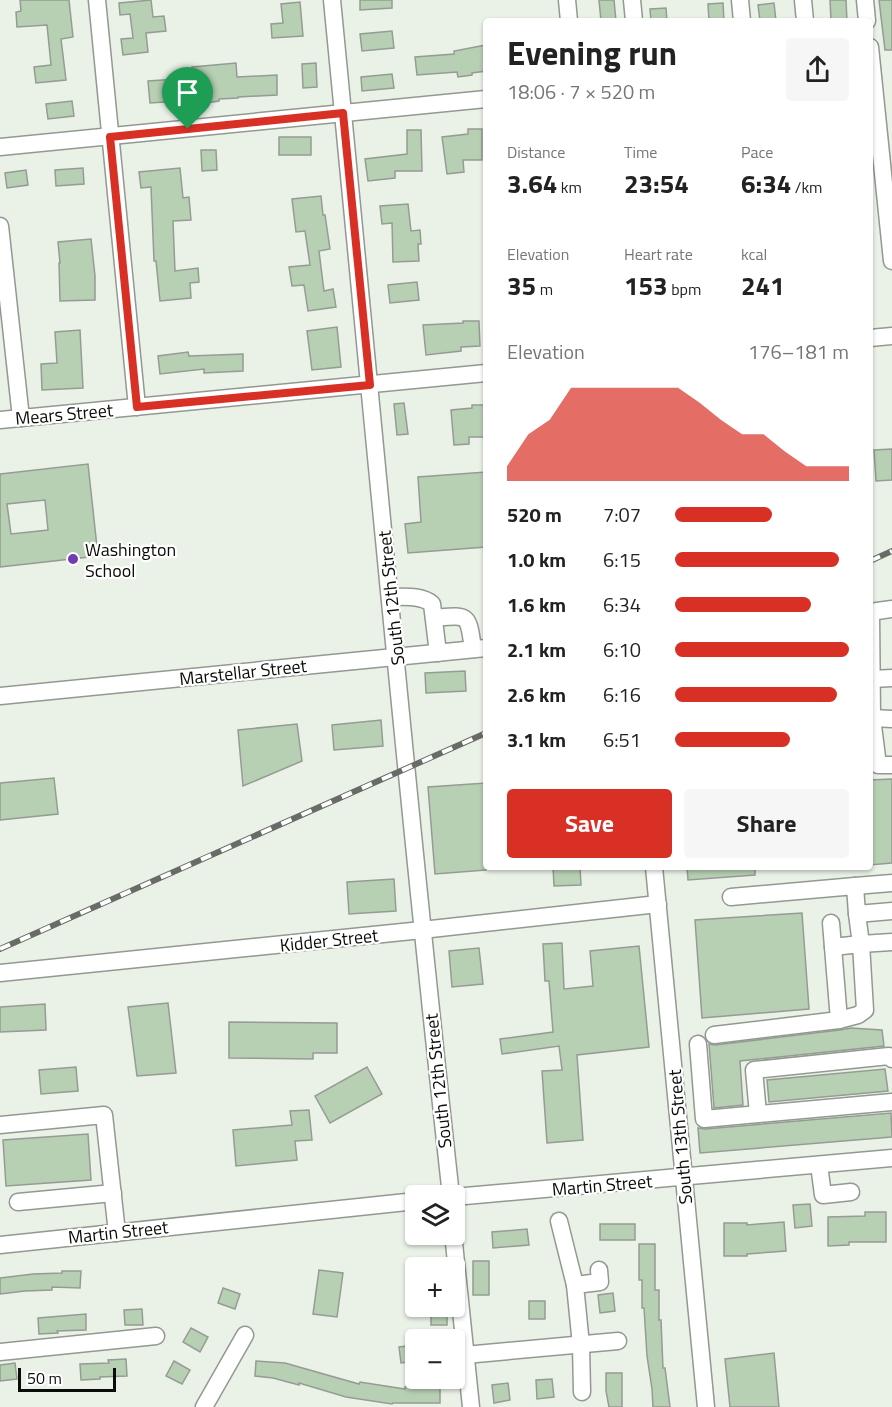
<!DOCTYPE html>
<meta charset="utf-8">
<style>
body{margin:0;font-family:"Titillium Web",sans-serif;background:#f6f6f6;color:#222;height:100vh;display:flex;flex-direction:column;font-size:22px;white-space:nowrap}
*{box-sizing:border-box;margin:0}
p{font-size:20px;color:#767676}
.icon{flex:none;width:33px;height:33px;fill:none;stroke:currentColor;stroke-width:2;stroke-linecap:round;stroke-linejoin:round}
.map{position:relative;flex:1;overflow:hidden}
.sheet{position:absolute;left:483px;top:18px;width:390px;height:852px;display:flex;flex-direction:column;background:#fff;border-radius:6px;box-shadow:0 2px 4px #0004}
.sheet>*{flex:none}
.fabs{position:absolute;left:405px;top:1185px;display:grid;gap:12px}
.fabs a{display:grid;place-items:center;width:60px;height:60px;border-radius:6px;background:#fff;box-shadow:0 2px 4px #0004;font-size:30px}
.scale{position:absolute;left:18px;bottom:15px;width:98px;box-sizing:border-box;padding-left:6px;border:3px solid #0a0c09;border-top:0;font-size:16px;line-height:21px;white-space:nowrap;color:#0a0c09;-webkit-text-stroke:4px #fff;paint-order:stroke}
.pin{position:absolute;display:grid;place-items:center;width:51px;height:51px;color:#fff;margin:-62px -26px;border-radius:50% 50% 50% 0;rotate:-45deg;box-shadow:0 0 6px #0007}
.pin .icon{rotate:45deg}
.round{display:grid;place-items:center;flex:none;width:63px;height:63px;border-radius:6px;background:#f6f6f6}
.headline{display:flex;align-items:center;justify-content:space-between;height:102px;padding:0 24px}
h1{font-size:33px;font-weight:700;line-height:45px}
.stats{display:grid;grid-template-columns:repeat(3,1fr);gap:9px;height:102px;padding:6px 24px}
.stats div{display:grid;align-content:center}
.stats b{font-size:26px;font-weight:700}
.stats small{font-size:16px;font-weight:400}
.stats p{font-size:16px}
.chart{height:168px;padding:12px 24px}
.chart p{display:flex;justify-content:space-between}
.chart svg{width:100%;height:108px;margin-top:6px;fill:#d93025;opacity:.7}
.button{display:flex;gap:12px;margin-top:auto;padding:12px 24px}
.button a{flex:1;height:69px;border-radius:6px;background:#d93025;color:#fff;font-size:24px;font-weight:700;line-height:69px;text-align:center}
.button a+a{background:#f6f6f6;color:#222}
ul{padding:0 24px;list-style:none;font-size:20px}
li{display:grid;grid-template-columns:96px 72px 1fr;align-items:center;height:45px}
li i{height:15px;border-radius:8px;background:#d93025}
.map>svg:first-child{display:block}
.building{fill:#b7cfb3;stroke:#959c94;stroke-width:1.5;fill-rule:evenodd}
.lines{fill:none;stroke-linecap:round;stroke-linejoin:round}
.minor-casing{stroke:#929990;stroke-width:19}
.minor{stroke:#fff;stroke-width:16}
.rail-casing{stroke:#686c67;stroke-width:6}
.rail{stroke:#fff;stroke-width:4;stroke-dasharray:11;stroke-linecap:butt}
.route-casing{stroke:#fff;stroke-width:12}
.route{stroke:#d93025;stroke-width:8}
.poi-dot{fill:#713cb3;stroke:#fff;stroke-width:2}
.labels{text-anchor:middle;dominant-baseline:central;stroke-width:4.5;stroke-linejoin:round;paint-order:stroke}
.street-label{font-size:18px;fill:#0a0c09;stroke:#fff}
.poi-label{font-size:18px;fill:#0a0c09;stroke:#fff;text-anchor:start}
</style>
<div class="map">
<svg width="892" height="1407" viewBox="0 0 892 1407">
<rect width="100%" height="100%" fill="#eaf2e8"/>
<g class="building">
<polygon points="20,0 69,0 73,37 61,39 66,80 36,83 34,67 51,65 47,25 17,27 16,12 21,11"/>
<polygon points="151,0 153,17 164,16 166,31 146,33 148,52 123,55 121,39 133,38 130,14 120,15 119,3"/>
<polygon points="360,0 392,0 392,8 360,10"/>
<polygon points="599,0 614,0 616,21 601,21"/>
<polygon points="830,0 846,0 847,21 831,21"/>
<polygon points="879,0 892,0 892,50 885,50"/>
<polygon points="300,2 303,36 272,38 271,24 283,23 281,4"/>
<polygon points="723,3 724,21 709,21 708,4"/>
<polygon points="774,3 776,21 760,21 758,5"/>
<polygon points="666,8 667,21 651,21 650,9"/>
<polygon points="392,31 394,48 362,51 360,34"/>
<polygon points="486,45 486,71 472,73 472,75 458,77 457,72 417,75 415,57 454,54 454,51"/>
<polygon points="236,63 237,77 277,75 277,95 238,97 238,98 219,99 219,101 206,103 205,81 193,82 192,67"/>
<polygon points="316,63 317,87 303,88 302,64"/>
<polygon points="392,74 394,88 362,91 361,77"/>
<polygon points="178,79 180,101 150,103 148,81"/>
<polygon points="72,101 74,116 48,119 46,104"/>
<polygon points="468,129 482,129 482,160 463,160 464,172 447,174 442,137 468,134"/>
<polygon points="407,130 421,130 422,171 395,171 395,178 368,181 365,159 407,154"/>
<rect x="279" y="137" width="32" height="18"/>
<polygon points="201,150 216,150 217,170 202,171"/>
<polygon points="83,168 84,184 56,186 55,170"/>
<polygon points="180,168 183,198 189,197 191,220 173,221 175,271 198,268 199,282 190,283 191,298 160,301 156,261 154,261 151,187 141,188 139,172"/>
<polygon points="26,170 28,185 7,188 5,173"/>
<polygon points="321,196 323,215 325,215 330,249 319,251 324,291 333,289 336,307 308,311 304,285 292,286 289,267 310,265 305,231 296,232 292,199"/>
<polygon points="408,204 411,231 420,230 421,244 418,244 419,261 393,262 392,223 382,224 380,206"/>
<polygon points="91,239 95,276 95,300 60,301 59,263 60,263 58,242"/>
<polygon points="417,282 419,300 390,303 388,285"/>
<polygon points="463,321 479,321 480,346 461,347 461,351 426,355 423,325 463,323"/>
<polygon points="337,327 341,367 312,370 307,331"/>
<polygon points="80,330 83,388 42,390 41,364 57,363 55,332"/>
<polygon points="188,352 189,356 243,354 243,371 204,373 204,369 160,374 158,356"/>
<polygon points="404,403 408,434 397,435 394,404"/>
<polygon points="472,405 486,405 486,437 469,437 469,444 454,445 451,410 472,408"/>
<polygon points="892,449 892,480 876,481 874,450"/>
<path d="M88 464 98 556 0 567V474ZM45 500 48 530 11 534 7 504Z"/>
<polygon points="486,472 486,547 408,553 405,524 421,522 418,477"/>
<polygon points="465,671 466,691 426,693 425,673"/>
<polygon points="381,720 383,746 334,750 332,725"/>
<polygon points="297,724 302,761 243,786 238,730"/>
<polygon points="54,778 58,814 0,820 0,783"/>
<polygon points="892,779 892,863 870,865 870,780"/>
<polygon points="486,783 486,870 435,874 428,787"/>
<polygon points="553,867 580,867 581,885 554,886"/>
<polygon points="687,867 755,867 755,875 688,880"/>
<polygon points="394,879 396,911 349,914 347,882"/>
<polygon points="802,913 809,1009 702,1018 695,920"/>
<polygon points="562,943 564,989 593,986 590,951 639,946 649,1047 577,1055 583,1140 547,1143 542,1071 562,1070 559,1046 502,1054 500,1039 553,1032 549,981 545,981 543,944"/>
<polygon points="479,948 483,984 452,987 449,951"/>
<polygon points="168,1003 176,1073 137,1076 128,1007"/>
<polygon points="45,1004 46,1030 0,1032 0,1007"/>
<polygon points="229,1022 337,1023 337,1053 313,1053 313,1059 229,1058"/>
<polygon points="851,1028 882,1030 884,1046 740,1061 743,1105 714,1108 709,1044 715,1045 840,1030"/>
<polygon points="76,1067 78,1091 41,1094 39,1070"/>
<polygon points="367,1067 382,1094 330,1123 315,1096"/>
<polygon points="885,1069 888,1091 769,1102 767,1080"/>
<polygon points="309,1110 312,1140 295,1141 297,1160 236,1166 233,1130 292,1125 290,1111"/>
<polygon points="891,1113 892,1137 700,1153 698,1128 705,1129"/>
<polygon points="88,1134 91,1180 6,1186 3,1140"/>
<polygon points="810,1204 812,1226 795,1228 793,1205"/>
<polygon points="865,1212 886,1212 886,1242 849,1242 849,1245 828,1246 828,1217 865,1216"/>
<polygon points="784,1222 786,1251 747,1254 747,1256 724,1256 724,1223 747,1223 747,1225"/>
<rect x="600" y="1224" width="35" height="16"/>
<polygon points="527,1229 529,1245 493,1248 492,1232"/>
<polygon points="639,1244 655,1244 655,1290 659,1290 659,1320 661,1320 663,1368 665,1368 670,1407 653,1407 652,1389 647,1356 644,1308 642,1308 642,1280 639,1280"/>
<rect x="473" y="1261" width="16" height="34"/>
<polygon points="319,1270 343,1273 337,1317 313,1314"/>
<polygon points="62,1271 81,1271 80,1288 52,1287 52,1290 25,1291 0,1294 0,1278 33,1274 62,1273"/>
<polygon points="223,1288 240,1294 235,1309 218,1303"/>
<polygon points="613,1293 615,1311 600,1313 598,1295"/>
<rect x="529" y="1301" width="16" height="18"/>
<polygon points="142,1309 143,1325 125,1325 124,1310"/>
<rect x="431" y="1309" width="16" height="16"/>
<polygon points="86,1314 86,1330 57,1331 58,1333 39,1334 38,1318"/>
<polygon points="191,1328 208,1337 200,1352 183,1342"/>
<polygon points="416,1345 416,1361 401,1363 399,1347"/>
<polygon points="774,1353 779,1407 730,1407 725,1359"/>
<polygon points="126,1359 127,1376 100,1377 100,1379 81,1380 80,1364 109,1363 108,1360"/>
<polygon points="174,1361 190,1370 182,1384 166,1376"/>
<polygon points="256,1361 285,1363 359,1384 360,1382 405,1389 405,1387 440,1387 440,1403 393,1403 392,1404 346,1397 299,1383 299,1385 273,1378 255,1376"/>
<polygon points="15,1363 17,1379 0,1381 0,1365"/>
<polygon points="606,1373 622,1373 622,1407 609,1407 606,1391"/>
<polygon points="552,1379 554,1397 537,1399 536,1380"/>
<polygon points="508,1383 510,1400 494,1403 492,1385"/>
</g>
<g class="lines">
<defs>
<g id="minor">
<polyline points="97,0 137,407"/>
<path d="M332 0C371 399 407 797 451 1196"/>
<polyline points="567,0 569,21"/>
<polyline points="632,0 634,21"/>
<polyline points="740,0 742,21"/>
<polyline points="803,0 805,21"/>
<polyline points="865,0 867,21"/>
<polyline points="870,47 892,261"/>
<polyline points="0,147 486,99"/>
<polyline points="0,226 21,418"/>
<polyline points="870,338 892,336"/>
<polyline points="0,420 486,373"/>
<path d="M390 597C404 597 422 595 432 604L438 653"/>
<polyline points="870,612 892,609"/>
<polyline points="871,612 872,718 878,765 892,765"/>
<path d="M434 618C469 615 468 613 473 649"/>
<polyline points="872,679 892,678"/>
<polyline points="0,696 486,648"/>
<polyline points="872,718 892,719"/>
<polyline points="654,867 706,1407"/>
<polyline points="855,886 892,883"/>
<polyline points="731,897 855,886 857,914 861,944 892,942"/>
<polyline points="857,914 892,911"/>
<polyline points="831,923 833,947 861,944 865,1010 858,1015 839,1020"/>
<polyline points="0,973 422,930 658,904"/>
<polyline points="714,1035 839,1020 833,947"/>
<polyline points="698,1044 704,1119 892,1102"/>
<polyline points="758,1114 754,1070 889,1056 892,1059"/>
<polyline points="0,1125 104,1115 117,1233"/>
<polyline points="819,1165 823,1195 851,1192"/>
<polyline points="454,1197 892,1158"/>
<polyline points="18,1202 113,1193"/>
<polyline points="559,1221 575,1285"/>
<polyline points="454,1243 471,1407"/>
<polyline points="0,1245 416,1201"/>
<polyline points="0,1352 156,1336"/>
<polyline points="465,1355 618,1341"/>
<polyline points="582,1392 581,1345 575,1285 600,1282 599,1270"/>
<polyline points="204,1407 245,1335"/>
</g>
</defs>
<use href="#minor" class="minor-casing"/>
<use href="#minor" class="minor"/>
<defs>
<g id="rail">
<polyline points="870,561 892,551"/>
<polyline points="0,949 486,733"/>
</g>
</defs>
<use href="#rail" class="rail-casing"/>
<use href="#rail" class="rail"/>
</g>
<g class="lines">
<defs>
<polygon id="route" points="343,113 370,385 137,407 110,137"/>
</defs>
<use href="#route" class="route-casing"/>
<use href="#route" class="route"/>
</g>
<circle class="poi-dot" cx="73" cy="559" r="6"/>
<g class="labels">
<g class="street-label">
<text transform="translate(64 414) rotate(-5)">Mears Street</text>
<text transform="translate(391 598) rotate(-96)">South 12th Street</text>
<text transform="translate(243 672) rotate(-6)">Marstellar Street</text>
<text transform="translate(329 940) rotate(-6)">Kidder Street</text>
<text transform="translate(438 1081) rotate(-96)">South 12th Street</text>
<text transform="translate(680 1137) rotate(-95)">South 13th Street</text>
<text transform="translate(602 1185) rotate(-5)">Martin Street</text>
<text transform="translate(118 1232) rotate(-6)">Martin Street</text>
</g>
<g class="poi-label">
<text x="85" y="549">Washington<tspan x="85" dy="21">School</tspan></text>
</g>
</g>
</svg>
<div class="fabs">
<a><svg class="icon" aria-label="layers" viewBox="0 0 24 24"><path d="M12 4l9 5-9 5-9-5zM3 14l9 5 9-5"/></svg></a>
<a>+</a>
<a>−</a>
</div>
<div class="scale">50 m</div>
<div class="pin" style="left:188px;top:129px;background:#1e9e55"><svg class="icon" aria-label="arrive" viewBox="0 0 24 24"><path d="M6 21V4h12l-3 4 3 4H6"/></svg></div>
<section class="sheet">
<div class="headline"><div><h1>Evening run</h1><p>18:06 · 7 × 520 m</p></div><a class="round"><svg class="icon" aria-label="share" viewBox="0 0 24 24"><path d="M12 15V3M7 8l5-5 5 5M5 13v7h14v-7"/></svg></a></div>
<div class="stats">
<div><p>Distance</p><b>3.64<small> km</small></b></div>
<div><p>Time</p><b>23:54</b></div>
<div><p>Pace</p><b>6:34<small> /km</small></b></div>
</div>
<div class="stats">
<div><p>Elevation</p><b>35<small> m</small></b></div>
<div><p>Heart rate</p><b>153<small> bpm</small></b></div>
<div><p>kcal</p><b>241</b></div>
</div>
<div class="chart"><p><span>Elevation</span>176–181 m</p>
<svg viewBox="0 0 160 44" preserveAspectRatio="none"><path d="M0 44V38L10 25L20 19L30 6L40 6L50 6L60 6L70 6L80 6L90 12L100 19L110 25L120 25L130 32L140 38L150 38L160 38V44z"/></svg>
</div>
<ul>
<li><b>520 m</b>7:07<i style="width:56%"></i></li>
<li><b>1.0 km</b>6:15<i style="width:94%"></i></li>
<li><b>1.6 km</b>6:34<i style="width:78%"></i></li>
<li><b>2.1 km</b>6:10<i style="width:100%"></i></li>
<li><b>2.6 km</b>6:16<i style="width:93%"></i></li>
<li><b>3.1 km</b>6:51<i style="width:66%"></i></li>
</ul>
<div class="button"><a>Save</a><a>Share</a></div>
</section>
</div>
